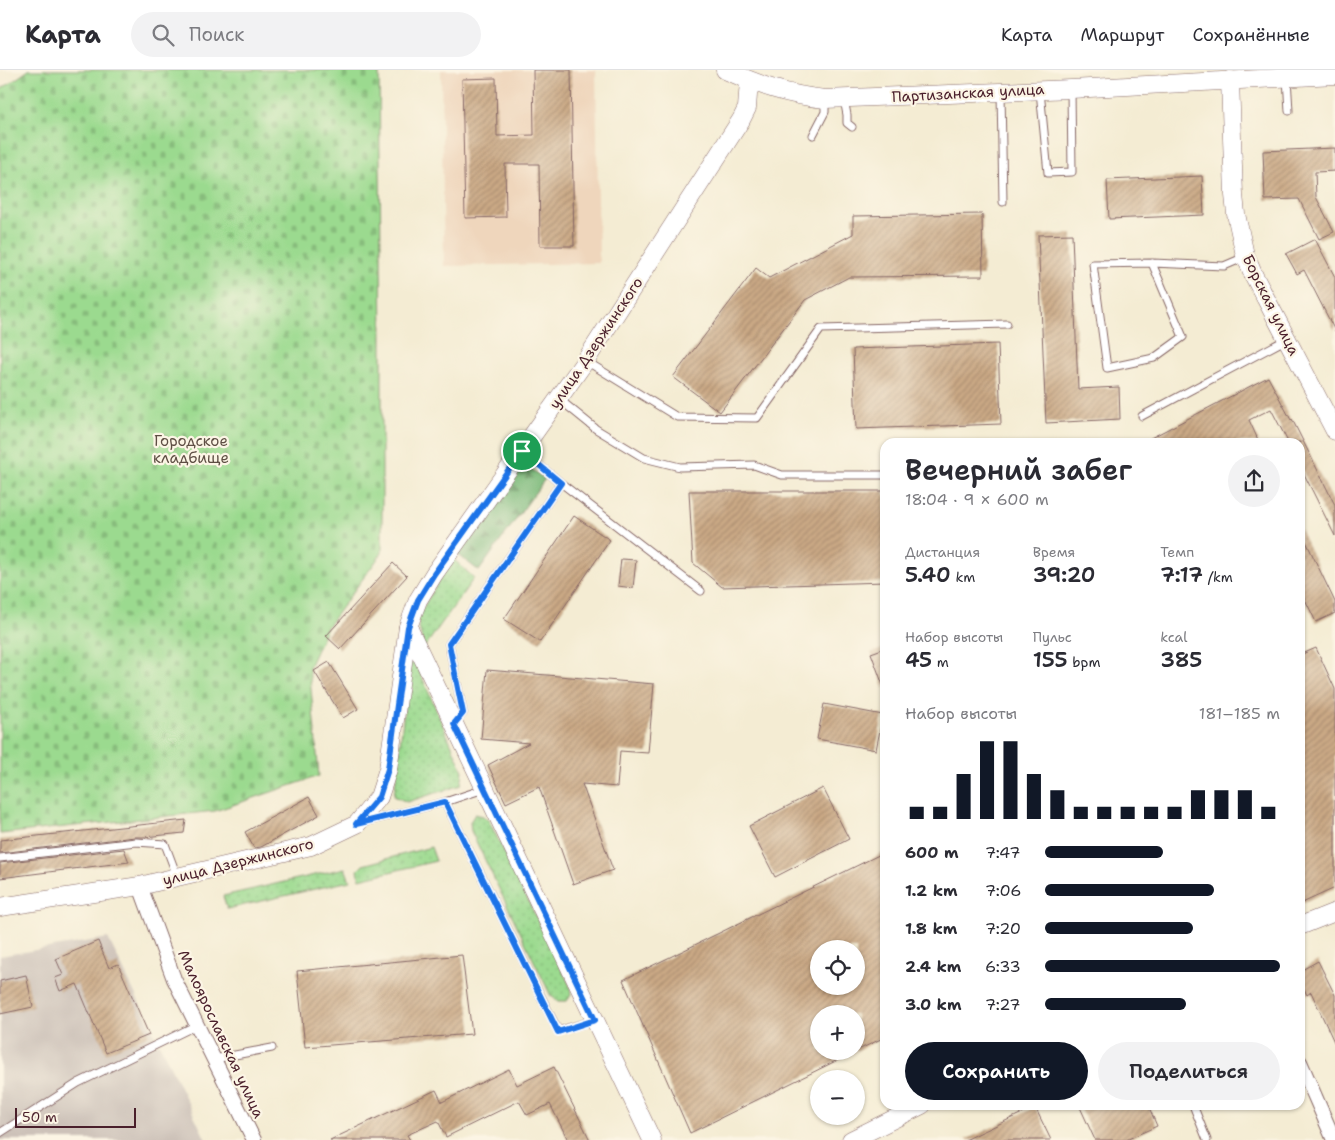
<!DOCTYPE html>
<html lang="ru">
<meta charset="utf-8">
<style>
body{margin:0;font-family:"Shantell Sans",sans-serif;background:#f2f2f3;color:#2b2b33;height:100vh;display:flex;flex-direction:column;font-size:19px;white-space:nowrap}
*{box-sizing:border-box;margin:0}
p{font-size:16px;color:#7c7c81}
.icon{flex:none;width:28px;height:28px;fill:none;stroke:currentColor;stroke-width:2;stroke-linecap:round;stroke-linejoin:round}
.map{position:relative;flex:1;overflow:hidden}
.drawer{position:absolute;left:880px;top:368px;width:425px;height:672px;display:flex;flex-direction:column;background:#fff;border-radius:15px;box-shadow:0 1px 4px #0004}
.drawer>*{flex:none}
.tools{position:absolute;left:810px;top:870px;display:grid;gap:10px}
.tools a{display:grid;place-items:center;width:55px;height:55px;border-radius:50%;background:#fff;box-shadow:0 1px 4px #0004;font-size:25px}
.scale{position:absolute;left:15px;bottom:12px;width:121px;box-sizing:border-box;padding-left:5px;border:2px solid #4a1f2b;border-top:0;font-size:14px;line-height:18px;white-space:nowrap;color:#4a1f2b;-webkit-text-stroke:4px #fcf5e5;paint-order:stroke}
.pin{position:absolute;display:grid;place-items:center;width:42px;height:42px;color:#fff;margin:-21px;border:2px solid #fff;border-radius:50%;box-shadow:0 1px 5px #0007}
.round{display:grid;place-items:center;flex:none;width:52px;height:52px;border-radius:26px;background:#f2f2f3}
.headline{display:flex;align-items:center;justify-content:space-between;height:85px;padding:0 25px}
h1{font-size:28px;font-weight:600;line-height:38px}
.figures{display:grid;grid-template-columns:repeat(3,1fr);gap:8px;height:85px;padding:5px 25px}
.figures div{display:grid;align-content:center}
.figures b{font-size:21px;font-weight:600}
.figures small{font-size:14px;font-weight:400}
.figures p{font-size:14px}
.chart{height:140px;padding:10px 25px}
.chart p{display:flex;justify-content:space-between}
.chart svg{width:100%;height:90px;margin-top:5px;stroke:#111827;stroke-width:6}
.cta{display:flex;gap:10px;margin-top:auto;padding:10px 25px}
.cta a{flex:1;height:58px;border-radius:30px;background:#111827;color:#fff;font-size:20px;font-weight:600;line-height:58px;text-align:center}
.cta a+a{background:#f2f2f3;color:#2b2b33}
ul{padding:0 25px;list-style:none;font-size:16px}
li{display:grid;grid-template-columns:80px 60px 1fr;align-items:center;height:38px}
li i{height:12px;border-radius:6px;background:#111827}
header{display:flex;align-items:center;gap:30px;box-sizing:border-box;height:70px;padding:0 25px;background:#fff;border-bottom:1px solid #e1e1e2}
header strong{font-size:24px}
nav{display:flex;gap:28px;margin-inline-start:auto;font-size:18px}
.search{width:350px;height:45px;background:#f2f2f3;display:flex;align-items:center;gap:12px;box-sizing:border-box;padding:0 18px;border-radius:28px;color:#7c7c81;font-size:19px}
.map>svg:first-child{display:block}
.built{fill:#efd6bc}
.industrial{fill:#cdc2b9}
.green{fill:url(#green-dots);stroke:#727c5d}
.forest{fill:url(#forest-firs);stroke:#636c52}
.cemetery{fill:url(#cemetery-stones);stroke:#727c5d}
.building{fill:url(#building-hatch);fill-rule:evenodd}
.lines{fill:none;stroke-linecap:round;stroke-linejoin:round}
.service-casing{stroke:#866766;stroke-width:9}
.minor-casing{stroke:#866766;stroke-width:16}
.tertiary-casing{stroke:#866766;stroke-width:19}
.service{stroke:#fff;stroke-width:7}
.minor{stroke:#fff;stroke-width:14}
.tertiary{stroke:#fff;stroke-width:18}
.route-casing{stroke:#fff;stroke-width:10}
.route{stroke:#1a73e8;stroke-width:6}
.labels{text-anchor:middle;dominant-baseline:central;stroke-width:4.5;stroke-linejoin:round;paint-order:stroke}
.street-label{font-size:15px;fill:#4a1f2b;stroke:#fcf5e5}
.park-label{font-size:15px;fill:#5e4e44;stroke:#fcf5e5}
</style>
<header>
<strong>Карта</strong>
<div class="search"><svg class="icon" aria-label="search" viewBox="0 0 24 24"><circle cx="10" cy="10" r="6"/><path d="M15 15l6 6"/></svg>Поиск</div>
<nav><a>Карта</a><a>Маршрут</a><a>Сохранённые</a></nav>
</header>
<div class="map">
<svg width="1335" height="1070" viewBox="0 0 1335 1070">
<defs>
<pattern id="green-dots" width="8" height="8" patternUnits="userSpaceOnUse" patternTransform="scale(1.25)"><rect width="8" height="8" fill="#9bda8f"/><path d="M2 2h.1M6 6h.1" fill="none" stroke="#87bb7c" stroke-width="1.8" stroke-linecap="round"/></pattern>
<pattern id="forest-firs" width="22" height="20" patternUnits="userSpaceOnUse" patternTransform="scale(1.25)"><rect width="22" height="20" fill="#7cba7a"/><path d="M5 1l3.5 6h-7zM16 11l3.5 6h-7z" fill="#689764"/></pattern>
<pattern id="cemetery-stones" width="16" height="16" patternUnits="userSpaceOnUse" patternTransform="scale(1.25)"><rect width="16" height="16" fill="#9bda8f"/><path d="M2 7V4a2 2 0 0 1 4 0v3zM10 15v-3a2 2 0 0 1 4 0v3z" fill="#87bb7c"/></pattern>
<pattern id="building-hatch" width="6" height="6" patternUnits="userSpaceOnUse" patternTransform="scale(1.25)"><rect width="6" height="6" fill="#caa985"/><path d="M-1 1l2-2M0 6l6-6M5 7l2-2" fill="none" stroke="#a6896d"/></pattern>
</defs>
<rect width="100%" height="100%" fill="#fcf5e5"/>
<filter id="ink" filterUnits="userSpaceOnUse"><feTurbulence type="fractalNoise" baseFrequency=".02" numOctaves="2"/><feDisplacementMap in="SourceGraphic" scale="10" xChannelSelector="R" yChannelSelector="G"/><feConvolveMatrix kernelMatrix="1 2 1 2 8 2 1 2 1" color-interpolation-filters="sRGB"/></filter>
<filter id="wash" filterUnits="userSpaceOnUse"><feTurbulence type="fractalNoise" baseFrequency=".0096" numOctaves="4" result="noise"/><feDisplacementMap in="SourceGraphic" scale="20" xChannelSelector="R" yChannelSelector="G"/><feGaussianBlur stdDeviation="1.12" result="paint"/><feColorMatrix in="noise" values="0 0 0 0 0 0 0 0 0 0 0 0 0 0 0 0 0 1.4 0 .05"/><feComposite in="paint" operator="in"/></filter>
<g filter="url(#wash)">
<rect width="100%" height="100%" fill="#f4ecd3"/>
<polygon class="built" points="441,0 596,0 599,193 444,196"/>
<polygon class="industrial" points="108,868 206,1070 0,1070 0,886"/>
<g class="green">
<polygon points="452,488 474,508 424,578 417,548"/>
<polygon points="411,582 463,701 461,715 407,732 394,726"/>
<polygon points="475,744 483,746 489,751 570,916 571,925 567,931 558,931 551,926 471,761 470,752"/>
<polygon points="431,777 436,791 360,809 358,800 363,795"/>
<polygon points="345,798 350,811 227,839 223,826"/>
</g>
<polygon class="forest" points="523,393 545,409 479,501 456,483"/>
<polygon class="cemetery" points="29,0 379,0 382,277 382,483 327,557 309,597 319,706 215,741 0,764 0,20"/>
<g id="blocks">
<g class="building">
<polygon points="533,0 571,0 574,176 540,176 539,94 505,94 506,147 465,148 462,9 496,8 497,66 534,65"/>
<polygon points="1335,78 1335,101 1315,102 1316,127 1334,162 1319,169 1299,129 1265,130 1263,81"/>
<polygon points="1202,106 1204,145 1109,149 1107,110"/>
<polygon points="982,144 983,206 849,207 805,230 720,342 673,307 756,198 769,208 853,164 853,146"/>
<polygon points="1072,164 1078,319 1119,317 1120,349 1046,353 1038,165"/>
<polygon points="1315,169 1335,207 1335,261 1304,200 1297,204 1286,184"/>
<polygon points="998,274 1001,354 856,359 853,279"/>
<polygon points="1268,307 1291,350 1292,349 1335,435 1335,466 1300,396 1300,372 1288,372 1271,339 1249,350 1259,372 1143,372"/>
<polygon points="689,421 885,421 885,512 722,517 693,493"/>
<polygon points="574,446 610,470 540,572 504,549"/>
<polygon points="1300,459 1335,532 1335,543 1316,552 1300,519"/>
<polygon points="621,489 636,490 633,518 618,516"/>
<polygon points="393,493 407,506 340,579 326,566"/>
<polygon points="885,578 885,618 884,618 871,583"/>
<polygon points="1316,578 1335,619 1335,818 1300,834 1300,585"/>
<polygon points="329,592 358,639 343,648 314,601"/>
<polygon points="487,600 654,614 648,683 620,681 617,717 582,714 613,800 573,814 539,717 506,733 488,695 529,673 481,669"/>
<polygon points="824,634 883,645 876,680 817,669"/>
<polygon points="823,718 849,769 775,807 749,756"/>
<polygon points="309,727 319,745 261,777 254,778 245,762"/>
<polygon points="186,750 184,763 144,767 135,767 0,783 0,770"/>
<polygon points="124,779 129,792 0,808 0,793"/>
<path d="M885 782V967L856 981V944H819V981H856L690 1063 623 910ZM819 879H856V916H819Z"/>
<polygon points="98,871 109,898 118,894 149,965 106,983 77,914 60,921 55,908 63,905 56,889"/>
<polygon points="462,885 472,964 305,977 297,901"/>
<polygon points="1318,891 1335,925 1335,974 1311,922 1307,925 1300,911 1300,901"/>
<polygon points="26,905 33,937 0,944 0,911"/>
<polygon points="554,997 590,1070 568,1070 550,1034 527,1045 519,1031 446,1067 438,1051 407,1065 410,1070 330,1070 436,1020 442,1032 509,999 517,1015"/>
<polygon points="1079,1035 1148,1035 1157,1056 1126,1070 1095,1070"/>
<polygon points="1035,1037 1051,1070 965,1070"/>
</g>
</g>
</g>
<g filter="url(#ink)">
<use href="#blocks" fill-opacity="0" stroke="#866766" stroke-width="1"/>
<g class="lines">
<defs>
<g id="service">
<polyline points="1287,8 1289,41"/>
<polyline points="1040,21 1048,103 1072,102 1071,19"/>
<polyline points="1001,23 1003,132"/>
<polyline points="844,29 847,45 847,53 852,57"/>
<polyline points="813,65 825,42 825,30"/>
<polyline points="1152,193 1183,267 1154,288 1107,298 1093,194 1152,193 1224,196 1245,187"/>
<polyline points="586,291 677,347 757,348 821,259 1007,254"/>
<polyline points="559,329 596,359 644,388 680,397 754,395 782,405 885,405"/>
<polyline points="1142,346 1287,269"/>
<polyline points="561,413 701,521"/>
<polyline points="455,652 463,643 449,574 561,413 522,381"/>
<polyline points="445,732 558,961 595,950"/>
<polyline points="364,752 445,732 484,719"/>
<polyline points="0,788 136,772 165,774 177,806"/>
<polyline points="214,989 272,978"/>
<polyline points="1193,1035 1207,1070"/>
<polyline points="0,1063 78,1013 197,955"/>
</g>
<g id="minor">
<polyline points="140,816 174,909 254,1070"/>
<polyline points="1300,992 1334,1070"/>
</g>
<g id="tertiary">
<path d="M725 0C760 15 786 25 825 29L1071 19 1335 5"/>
<polyline points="1230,10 1234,125 1236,144 1245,185 1254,206 1335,361"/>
<polyline points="408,557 652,1070"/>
<polyline points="0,837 140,816 177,807 311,776 357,754 379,727 388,699 408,557 418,530 434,504 586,290 741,50 747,38 749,11"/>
<polyline points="1300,856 1335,842"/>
<polyline points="851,1070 922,1035"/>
</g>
</defs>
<use href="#service" class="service-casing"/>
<use href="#minor" class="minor-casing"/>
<use href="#tertiary" class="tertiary-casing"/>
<use href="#service" class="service"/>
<use href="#minor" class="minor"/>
<use href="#tertiary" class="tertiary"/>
</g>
</g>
<g class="lines" filter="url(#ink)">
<defs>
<polygon id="route" points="522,381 561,413 449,574 463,643 454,654 595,950 558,962 445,732 356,754 379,727 388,699 408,557 418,530 434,504"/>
</defs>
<use href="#route" class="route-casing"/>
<use href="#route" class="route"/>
</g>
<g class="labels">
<g class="street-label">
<text transform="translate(968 23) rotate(-3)">Партизанская улица</text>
<text transform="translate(1271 235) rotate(64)">Борская улица</text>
<text transform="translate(596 273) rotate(-56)">улица Дзержинского</text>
<text transform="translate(238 792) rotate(-14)">улица Дзержинского</text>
<text transform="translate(221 964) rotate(65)">Малоярославская улица</text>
</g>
<g class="park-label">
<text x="191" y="371">Городское<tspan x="191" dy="17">кладбище</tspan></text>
</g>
</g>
</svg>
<div class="tools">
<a><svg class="icon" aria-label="locate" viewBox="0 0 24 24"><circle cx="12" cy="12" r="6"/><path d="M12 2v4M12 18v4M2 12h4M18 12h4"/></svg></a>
<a>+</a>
<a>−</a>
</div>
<div class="scale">50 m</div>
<div class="pin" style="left:522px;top:381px;background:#1e9e55"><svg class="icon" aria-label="arrive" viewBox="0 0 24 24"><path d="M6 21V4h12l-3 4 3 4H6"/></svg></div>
<section class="drawer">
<div class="headline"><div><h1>Вечерний забег</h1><p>18:04 · 9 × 600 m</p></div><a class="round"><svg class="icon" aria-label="share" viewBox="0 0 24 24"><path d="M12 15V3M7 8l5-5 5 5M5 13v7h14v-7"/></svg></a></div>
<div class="figures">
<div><p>Дистанция</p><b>5.40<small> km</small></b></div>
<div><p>Время</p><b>39:20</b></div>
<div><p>Темп</p><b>7:17<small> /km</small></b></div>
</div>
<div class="figures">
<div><p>Набор высоты</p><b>45<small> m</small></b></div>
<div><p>Пульс</p><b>155<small> bpm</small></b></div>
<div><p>kcal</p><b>385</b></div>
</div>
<div class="chart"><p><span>Набор высоты</span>181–185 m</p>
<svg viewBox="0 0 160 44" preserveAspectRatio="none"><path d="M5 44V38M15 44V38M25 44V22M35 44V6M45 44V6M55 44V22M65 44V30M75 44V38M85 44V38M95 44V38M105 44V38M115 44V38M125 44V30M135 44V30M145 44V30M155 44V38"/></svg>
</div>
<ul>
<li><b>600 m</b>7:47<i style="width:50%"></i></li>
<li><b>1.2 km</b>7:06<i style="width:72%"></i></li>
<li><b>1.8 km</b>7:20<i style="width:63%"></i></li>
<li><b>2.4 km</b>6:33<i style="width:100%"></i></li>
<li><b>3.0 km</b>7:27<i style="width:60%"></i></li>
</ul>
<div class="cta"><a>Сохранить</a><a>Поделиться</a></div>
</section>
</div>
